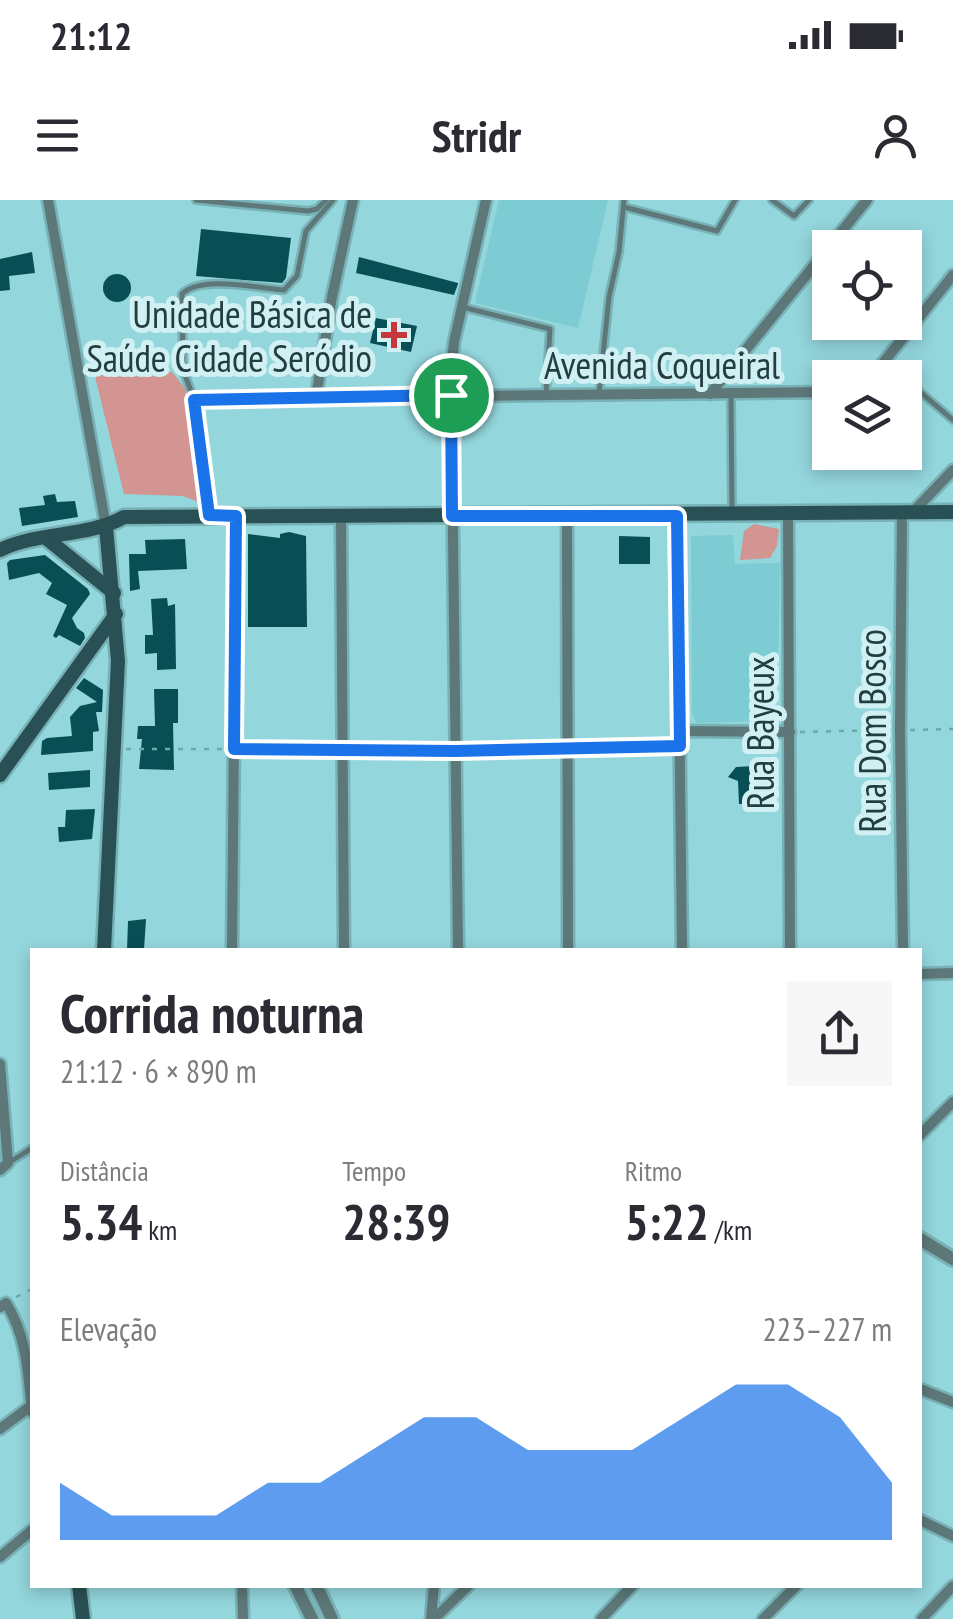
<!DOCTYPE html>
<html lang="pt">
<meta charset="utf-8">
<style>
body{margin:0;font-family:"PT Sans Narrow",sans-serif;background:#f7f7f7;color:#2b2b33;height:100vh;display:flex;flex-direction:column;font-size:38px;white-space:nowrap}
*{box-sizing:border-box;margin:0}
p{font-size:32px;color:#7c7c81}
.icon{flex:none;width:55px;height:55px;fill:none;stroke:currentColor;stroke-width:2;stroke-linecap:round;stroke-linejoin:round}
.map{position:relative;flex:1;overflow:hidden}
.drawer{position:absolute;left:30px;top:748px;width:892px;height:640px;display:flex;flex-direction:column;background:#fff;border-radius:0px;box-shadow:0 5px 15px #0003}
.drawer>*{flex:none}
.controls{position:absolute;left:812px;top:30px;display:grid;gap:20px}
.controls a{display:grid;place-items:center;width:110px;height:110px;border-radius:0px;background:#fff;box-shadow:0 5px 15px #0003;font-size:50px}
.pin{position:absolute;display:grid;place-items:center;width:85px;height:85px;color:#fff;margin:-42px;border:5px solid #fff;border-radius:50%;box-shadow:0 2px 10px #0007}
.round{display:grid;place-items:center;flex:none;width:105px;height:105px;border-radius:0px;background:#f7f7f7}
.summary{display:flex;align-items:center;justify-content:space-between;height:170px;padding:0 30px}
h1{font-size:55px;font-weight:800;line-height:75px}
.stats{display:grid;grid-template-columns:repeat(3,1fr);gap:15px;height:170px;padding:10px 30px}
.stats div{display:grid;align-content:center}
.stats b{font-size:50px;font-weight:800}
.stats small{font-size:28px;font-weight:400}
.stats p{font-size:28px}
.chart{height:280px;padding:20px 30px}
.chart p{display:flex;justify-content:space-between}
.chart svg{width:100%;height:180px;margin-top:10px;fill:#1a73e8;opacity:.7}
.status{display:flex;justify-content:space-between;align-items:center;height:70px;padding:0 50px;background:#fff;direction:ltr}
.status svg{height:28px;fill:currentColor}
header{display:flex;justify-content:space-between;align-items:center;height:130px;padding:0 30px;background:#fff;font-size:45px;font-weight:800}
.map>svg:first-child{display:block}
.built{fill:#7dccd3}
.green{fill:#d39591}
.building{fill:#074f55}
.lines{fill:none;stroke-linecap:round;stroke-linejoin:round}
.service-casing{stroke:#78b2b7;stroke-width:10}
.minor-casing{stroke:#78b2b7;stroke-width:15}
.tertiary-casing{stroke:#78b2b7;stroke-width:18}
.secondary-casing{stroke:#78b2b7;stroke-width:19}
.path{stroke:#70a7ab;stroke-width:2.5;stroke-dasharray:5 8;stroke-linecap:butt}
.service{stroke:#5e787a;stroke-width:5}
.minor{stroke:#5e787a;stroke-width:10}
.tertiary{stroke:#5e787a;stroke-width:12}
.secondary{stroke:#295155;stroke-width:14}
.route-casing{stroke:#fff;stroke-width:20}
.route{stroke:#1a73e8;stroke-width:12}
.poi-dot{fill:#c6373c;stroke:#d0f0f3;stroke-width:4}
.labels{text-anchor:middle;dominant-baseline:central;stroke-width:10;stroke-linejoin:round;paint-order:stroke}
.poi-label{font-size:38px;fill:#223e40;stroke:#d0f0f3;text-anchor:end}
.street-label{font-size:38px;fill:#223e40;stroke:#d0f0f3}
</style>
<div class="status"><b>21:12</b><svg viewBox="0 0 49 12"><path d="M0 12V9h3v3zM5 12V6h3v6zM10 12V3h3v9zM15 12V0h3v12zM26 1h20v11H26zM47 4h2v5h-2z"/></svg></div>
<header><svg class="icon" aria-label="menu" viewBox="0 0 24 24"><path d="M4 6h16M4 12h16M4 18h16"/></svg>Stridr<svg class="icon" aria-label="person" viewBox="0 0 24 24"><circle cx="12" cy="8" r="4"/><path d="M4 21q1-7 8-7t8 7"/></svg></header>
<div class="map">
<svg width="953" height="1419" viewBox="0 0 953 1419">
<rect width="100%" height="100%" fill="#93d6dc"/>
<g class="built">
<polygon points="499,0 608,0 578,128 475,103"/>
<polygon points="733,335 735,364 780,363 777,521 696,523 692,513 691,336"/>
</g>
<g class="green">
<polygon points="95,143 139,165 172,172 185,188 199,302 183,296 124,294 96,181"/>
<polygon points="754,324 779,329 777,346 770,358 740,360 744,331"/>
</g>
<g class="building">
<polygon points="201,29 291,38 286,78 282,83 196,76"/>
<polygon points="32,52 35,73 9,76 10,90 0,91 0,59"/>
<polygon points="359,57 458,83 458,84 454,95 356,73"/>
<circle cx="117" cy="88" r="14"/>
<polygon points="376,118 417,126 411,152 370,143"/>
<polygon points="55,294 57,302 75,301 78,317 22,326 19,308 45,305 43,296"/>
<polygon points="289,332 306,336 307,427 248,427 248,334 280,338 280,334"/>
<polygon points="619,336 650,337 650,364 619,364"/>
<polygon points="185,339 187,369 138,371 140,389 130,391 129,354 146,354 145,340"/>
<polygon points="45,355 88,389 90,394 72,418 77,428 84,433 85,438 80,446 59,435 56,438 53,436 67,405 46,394 52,383 39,373 9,380 7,363 10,360"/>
<polygon points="167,398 168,406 175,404 176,469 157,470 157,453 145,454 145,435 153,435 151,399"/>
<polygon points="84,478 103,490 102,512 96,512 99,531 93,532 93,551 41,555 42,541 47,538 72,536 70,517 80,506 97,502 76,488"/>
<polygon points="154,489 178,489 178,523 173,523 174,570 139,569 142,539 137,539 138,526 155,526"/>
<polygon points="775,565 776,602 739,604 738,581 728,577 736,567"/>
<polygon points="90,570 90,587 49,590 48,573"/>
<polygon points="95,609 92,639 59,642 58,627 65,627 66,610"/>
<polygon points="146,719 144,750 127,750 128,721"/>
</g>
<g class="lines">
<defs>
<g id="service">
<polyline points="196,0 308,11 317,9 326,0"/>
<polyline points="772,0 794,16 809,0"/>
<polyline points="624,7 717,31 735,0"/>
<polyline points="462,107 550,129 546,194"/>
<polyline points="885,161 904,178"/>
<polyline points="905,179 953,220"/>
<polyline points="599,194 609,97 619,52 624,0"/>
<polyline points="731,194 732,311"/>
<path d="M194 199 183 170 182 94C201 75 257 88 284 90L297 76 306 31 333 0"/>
<polyline points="10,962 32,948"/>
</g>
<g id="minor">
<polyline points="48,0 106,327"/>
<polyline points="871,178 953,75"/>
<polyline points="710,194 867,0"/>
<polyline points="316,197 332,97 353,0"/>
<polyline points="902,312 900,530 903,750"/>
<polyline points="913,312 953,270"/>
<polyline points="209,315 194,199 830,192"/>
<polyline points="341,315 344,750"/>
<polyline points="788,315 790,750"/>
<polyline points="567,316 568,750"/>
<polyline points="677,316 682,750"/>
<polyline points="680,531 790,532"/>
<polyline points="232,750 236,315"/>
<polyline points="458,750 451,171 454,142 486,0"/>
<polyline points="920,774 953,773"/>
<polyline points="0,864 8,963 0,970"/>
<polyline points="920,935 953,902"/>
<path d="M0 1107 6 1103C27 1137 28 1173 32 1212"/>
<polyline points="920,1189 953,1202"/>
<polyline points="0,1229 32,1205"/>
<polyline points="920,1320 953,1336"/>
<polyline points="0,1357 32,1330"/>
<polyline points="242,1385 243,1419"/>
<polyline points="431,1419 434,1385"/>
<polyline points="434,1419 469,1385"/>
<polyline points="601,1419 633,1385"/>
<polyline points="763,1419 797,1385"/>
<polyline points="922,1419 953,1386"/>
</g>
<g id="tertiary">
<polyline points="920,1039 953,1059"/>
<polyline points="295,1385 312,1419"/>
<polyline points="316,1385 332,1419"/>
</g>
<g id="secondary">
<polyline points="46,338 114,393"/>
<path d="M0 350C39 331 86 338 124 317L953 312"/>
<polyline points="0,575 116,414"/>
<polyline points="104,750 118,461 106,327"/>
<polyline points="79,1385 83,1419"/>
</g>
</defs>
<use href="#service" class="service-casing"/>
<use href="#minor" class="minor-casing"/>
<use href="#tertiary" class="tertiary-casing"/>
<use href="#secondary" class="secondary-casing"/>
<g class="path">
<polyline points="910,530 953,529"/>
<polyline points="800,532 887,530"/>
<polyline points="581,547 668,547"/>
<polyline points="126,549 223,549"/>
<polyline points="246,549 333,550"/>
<polyline points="356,550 443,551"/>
<polyline points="466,550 558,548"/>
<polyline points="16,1097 32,1089"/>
</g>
<use href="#service" class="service"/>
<use href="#minor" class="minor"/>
<use href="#tertiary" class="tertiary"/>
<use href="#secondary" class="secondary"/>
</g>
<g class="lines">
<defs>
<polygon id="route" points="451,195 452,316 677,316 680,546 456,551 234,549 236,316 209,315 194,200"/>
</defs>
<use href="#route" class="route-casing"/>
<use href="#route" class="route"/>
</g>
<path class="poi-dot" d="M389 120h10v10h10v10h-10v10h-10v-10h-10v-10h10z"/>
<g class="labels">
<g class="poi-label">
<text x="372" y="113">Unidade Básica de<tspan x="372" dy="44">Saúde Cidade Seródio</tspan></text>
</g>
<g class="street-label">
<text x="662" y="164">Avenida Coqueiral</text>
<text transform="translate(871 531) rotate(-90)">Rua Dom Bosco</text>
<text transform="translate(759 533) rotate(-90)">Rua Bayeux</text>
</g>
</g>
</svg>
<div class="controls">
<a><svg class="icon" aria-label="locate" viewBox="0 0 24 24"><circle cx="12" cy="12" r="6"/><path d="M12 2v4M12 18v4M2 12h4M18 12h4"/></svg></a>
<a><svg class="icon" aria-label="layers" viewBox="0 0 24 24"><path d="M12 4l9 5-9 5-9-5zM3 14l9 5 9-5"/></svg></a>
</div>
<div class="pin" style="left:451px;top:195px;background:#1e9e55"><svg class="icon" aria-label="arrive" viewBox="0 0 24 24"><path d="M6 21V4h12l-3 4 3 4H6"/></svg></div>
<section class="drawer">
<div class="summary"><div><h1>Corrida noturna</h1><p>21:12 · 6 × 890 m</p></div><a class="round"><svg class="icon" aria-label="share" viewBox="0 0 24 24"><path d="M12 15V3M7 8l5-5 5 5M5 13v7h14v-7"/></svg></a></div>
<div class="stats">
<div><p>Distância</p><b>5.34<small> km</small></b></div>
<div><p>Tempo</p><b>28:39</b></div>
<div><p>Ritmo</p><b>5:22<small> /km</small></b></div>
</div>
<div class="chart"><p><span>Elevação</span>223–227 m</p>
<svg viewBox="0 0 160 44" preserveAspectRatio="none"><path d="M0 44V30L10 38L20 38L30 38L40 30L50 30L60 22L70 14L80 14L90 22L100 22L110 22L120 14L130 6L140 6L150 14L160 30V44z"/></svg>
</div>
</section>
</div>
